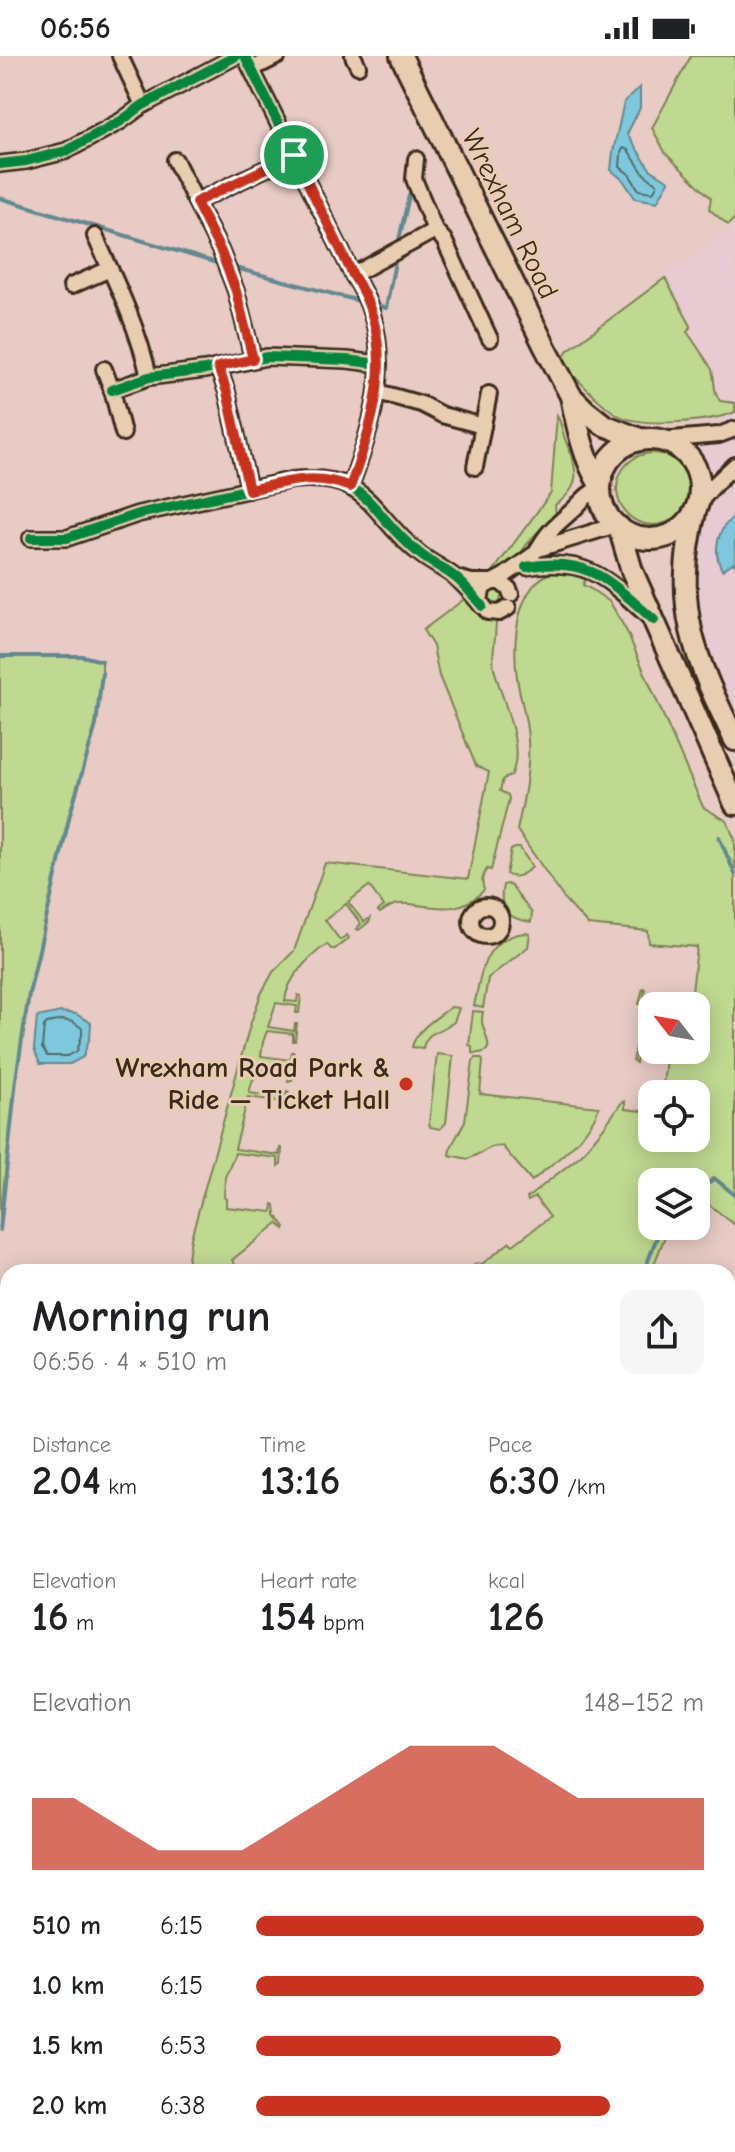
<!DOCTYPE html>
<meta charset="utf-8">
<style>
body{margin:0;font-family:"Comic Neue",sans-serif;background:#f6f6f6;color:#202124;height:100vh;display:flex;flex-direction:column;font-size:30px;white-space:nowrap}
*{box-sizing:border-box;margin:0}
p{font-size:26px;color:#757577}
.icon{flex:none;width:44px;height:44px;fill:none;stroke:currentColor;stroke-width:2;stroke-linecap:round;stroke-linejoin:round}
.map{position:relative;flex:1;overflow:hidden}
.panel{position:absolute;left:0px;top:1208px;width:736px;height:888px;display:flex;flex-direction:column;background:#fff;border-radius:24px 24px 0 0;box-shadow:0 4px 20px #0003}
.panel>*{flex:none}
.needle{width:52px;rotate:301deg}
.tools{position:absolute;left:638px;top:936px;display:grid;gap:16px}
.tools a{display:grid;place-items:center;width:72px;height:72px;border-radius:16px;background:#fff;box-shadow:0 4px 20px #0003;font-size:40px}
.pin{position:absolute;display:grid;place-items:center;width:68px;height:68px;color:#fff;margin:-34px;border:4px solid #fff;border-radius:50%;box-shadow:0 2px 8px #0007}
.round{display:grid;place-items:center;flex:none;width:84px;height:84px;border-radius:16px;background:#f6f6f6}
.head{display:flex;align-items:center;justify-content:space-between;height:136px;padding:0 32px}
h1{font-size:44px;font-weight:700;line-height:60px}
.figures{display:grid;grid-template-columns:repeat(3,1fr);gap:12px;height:136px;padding:8px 32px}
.figures div{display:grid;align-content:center}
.figures b{font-size:40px;font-weight:700}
.figures small{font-size:22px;font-weight:400}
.figures p{font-size:22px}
.chart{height:224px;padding:16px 32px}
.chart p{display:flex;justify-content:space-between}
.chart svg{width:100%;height:144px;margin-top:8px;fill:#c8321e;opacity:.7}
ul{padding:0 32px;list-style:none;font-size:26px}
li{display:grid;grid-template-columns:128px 96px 1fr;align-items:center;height:60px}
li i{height:20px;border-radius:10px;background:#c8321e}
.status{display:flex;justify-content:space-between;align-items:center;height:56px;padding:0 40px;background:#fff;direction:ltr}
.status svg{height:22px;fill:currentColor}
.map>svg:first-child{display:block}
.built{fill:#e8cad2}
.green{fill:#bfd990;stroke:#7d8257;stroke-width:2}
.water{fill:#7dc8dc;stroke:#638990;stroke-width:2}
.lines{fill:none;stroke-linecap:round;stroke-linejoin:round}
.shore{stroke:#55696a;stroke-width:2}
.stream{stroke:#638990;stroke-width:4}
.minor-casing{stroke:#3b2a1e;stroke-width:20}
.highway-casing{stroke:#3b2a1e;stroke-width:26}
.minor{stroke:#e8cdb0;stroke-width:14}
.highway{stroke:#e8cdb0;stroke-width:20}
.cycleway-casing{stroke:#e8cdb0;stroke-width:15}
.cycleway{stroke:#00873e;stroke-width:10}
.route-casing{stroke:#fff;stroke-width:16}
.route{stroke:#c8321e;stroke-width:10}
.poi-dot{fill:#c8321e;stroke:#e8cdb0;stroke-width:3}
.labels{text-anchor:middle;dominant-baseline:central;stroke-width:6;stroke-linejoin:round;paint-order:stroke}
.street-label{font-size:28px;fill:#3b2a1e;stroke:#e8cdb0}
.poi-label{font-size:28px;font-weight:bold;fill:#3b2a1e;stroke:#e8cdb0;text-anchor:end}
</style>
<div class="status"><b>06:56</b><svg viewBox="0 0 49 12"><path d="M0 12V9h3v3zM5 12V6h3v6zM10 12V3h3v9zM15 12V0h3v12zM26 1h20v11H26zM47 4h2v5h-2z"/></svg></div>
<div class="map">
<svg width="735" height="2096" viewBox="0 0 735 2096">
<rect width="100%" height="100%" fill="#e8cbc4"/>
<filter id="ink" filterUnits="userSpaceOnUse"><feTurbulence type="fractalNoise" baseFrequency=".0125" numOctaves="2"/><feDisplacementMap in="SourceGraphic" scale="16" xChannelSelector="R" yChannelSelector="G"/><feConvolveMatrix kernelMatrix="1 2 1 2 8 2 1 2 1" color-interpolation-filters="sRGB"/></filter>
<g filter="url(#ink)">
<polygon class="built" points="735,170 735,661 695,593 690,574 700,429 694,409 685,397 674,389 728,376 665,220"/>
<g class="green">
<polygon points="691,0 735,0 735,162 728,169 709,153 711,142 666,98 652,72"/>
<path d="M665 222 691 270 687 276C690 280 712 312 712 314 716 327 712 333 720 345L735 347V356C711 366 641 372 618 359 596 346 581 324 561 309L567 295Z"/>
<path d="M557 359C561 366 562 375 565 383 576 411 585 429 555 449L556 459C517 490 497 532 495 581 494 591 492 603 494 612 501 642 526 691 511 720L503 723 500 735 508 739 509 743 491 814 487 813C482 821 481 825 484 834 465 855 444 853 417 849 411 848 404 847 398 848 391 849 386 853 380 857L378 855 384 850 369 830 348 846 364 866 370 862V865L359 874 356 873 361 868 346 848 325 864 340 884 347 879 349 882 335 893H331L327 888C309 901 287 922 285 945L297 946 298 939 301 940 299 957H296L297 950 276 947 268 971 294 975 295 968H297L295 985H293V978L267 975 263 986 261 1000 290 1004 292 996H294L292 1024 288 1025 289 1017 260 1013 258 1020 253 1023 249 1037 285 1042 287 1035 289 1036 288 1052 285 1053V1046L248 1041 235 1093 279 1099 280 1092H282L281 1108 278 1110V1102L235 1097 225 1121 224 1141 226 1143V1151L272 1156 273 1148 275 1149 276 1159 285 1171 284 1173 278 1167 232 1204 236 1210 224 1216H186L191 1182 250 969 261 938 273 916 294 895 325 807 468 823 489 716 476 710 439 620 433 590 423 574 483 529 551 437Z"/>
<circle cx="653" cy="433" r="36"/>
<path d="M566 513 587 519 583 529 591 533 610 546 627 576 703 751 727 765 735 784V1169L699 1141 696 1143V1126H652V1170H669L651 1216H466L477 1207 482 1208 510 1186 513 1189 550 1161 535 1141 528 1145 527 1142 581 1099 602 1074 622 1046 625 1045V1053L650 1056 652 1052V1082H696V1038H659L662 1032 655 1030 656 1027 663 1028 666 1003 637 1000 636 1007 633 1005 635 990 638 989V996L675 1001 678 994H696V950L644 943 643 950 639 948 643 932 645 933 644 940 691 945 697 891 649 887 648 875 588 869 565 844 517 774C524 743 530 714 528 683 527 662 520 642 517 622 512 582 516 518 566 513Z"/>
<polygon points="0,600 82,600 102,605 102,617 96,669 70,758 29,938 16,1023 0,1174"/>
<path d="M515 792H520L532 811C524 818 516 824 506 818L511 794Z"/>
<path d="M507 828 511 830 532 857 531 866C507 863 498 853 503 829Z"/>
<path d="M525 877 530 878 528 891 488 922 483 952 474 950C482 915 483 882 525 877Z"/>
<path d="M451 951 459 952 454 966C442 975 427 974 423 992L412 991C416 973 437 962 451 951Z"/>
<path d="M473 955 483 956C482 961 481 965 483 970 487 984 497 999 472 997V990L469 989Z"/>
<polygon points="437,998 453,1000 446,1067 440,1073 430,1071 429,1067"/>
<path d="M476 1002H481L483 1005 480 1038 599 1051C589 1082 556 1104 532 1125L502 1090 492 1091 468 1103 449 1099 450 1093 465 1065 473 1005Z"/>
<polygon points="8,1377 8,1940 0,1946 0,1394"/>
</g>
<g class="water">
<polygon points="640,31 640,52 627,78 650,113 669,125 657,146 635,142 623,124 611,114 613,96 624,46"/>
<path d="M735 460V509L733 507 722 514C712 495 717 472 735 460Z"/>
<polygon points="61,956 76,958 91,967 90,981 83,1001 70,1008 40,1008 34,993 37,961"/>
</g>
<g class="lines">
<g class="shore">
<polygon points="623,92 628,94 644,118 656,127 657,130 653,136 639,134 629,118 620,111 621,97"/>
<polygon points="62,964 73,966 82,972 82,979 77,995 68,1000 47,1000 42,992 44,970 47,967"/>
</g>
<g class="stream">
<polyline points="0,142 220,208"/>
<polyline points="398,188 411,131"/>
<polyline points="232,211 363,246"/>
<polyline points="371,248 386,252 396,201"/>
<polyline points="0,600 82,600 102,605"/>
<polyline points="719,781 735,818"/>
<polyline points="696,1138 714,1122 735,1139"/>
<polyline points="0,1174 16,1023 29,938 70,758 96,669 102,617"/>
<polyline points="644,1216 661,1170"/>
<polyline points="0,1256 8,1256"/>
<polyline points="0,1394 8,1377"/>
</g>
<defs>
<g id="minor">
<polyline points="120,0 143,49"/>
<path d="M245 0 353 219C398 285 376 362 350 431"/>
<polyline points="353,0 358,10"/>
<polyline points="252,13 278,0"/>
<polyline points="416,103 414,123 435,174 444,184 490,283"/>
<polyline points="175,104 221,196 236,235 253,303"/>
<polyline points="0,108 26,105 66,95 121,65 143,49 236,0"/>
<polyline points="196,146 294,99"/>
<path d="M95 180C116 226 138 271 149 321"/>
<polyline points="353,219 435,174"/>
<polyline points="71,230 110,213"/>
<polyline points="218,311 227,336 249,434"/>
<polyline points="104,313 112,334 123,377"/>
<polyline points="112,334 149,321 205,314 267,301 347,304 379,308"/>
<polyline points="378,336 421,348 442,359 483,370"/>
<polyline points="660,384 719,379 735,373"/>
<polyline points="475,411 489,338"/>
<polyline points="697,449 716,427 735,409"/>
<path d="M31 482H67L138 458 292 424C371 416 369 458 420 498 431 507 445 513 456 522 466 530 474 540 482 550"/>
<path d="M538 493C550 472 558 468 574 453 583 444 588 437 600 432"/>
<polyline points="538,493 616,469"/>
<path d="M526 511C588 500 607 523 650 562"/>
<polyline points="456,522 472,526 500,526 509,533 511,538"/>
<polyline points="508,552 499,557 488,556 480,545 482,534 485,530 504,520 533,499"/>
<circle cx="486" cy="865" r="15"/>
</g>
<g id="highway">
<polyline points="401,0 545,291 571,340 585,354 604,369 640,383"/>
<path d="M571 340C577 370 584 403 600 429"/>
<circle cx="650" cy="433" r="50"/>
<path d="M695 456C672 551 694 600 735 684"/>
<polyline points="619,471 632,515 735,748"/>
</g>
</defs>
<use href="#minor" class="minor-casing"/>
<use href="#highway" class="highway-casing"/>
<use href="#minor" class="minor"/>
<use href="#highway" class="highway"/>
<defs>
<g id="cycleway">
<path d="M245 0 353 219C398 285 376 362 350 431"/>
<polyline points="0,108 26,105 66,95 121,65 143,49 236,0"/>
<polyline points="112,334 149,321 205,314 267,301 347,304 379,308"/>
<path d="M31 482H67L138 458 292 424C371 416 369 458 420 498 431 507 445 513 456 522 466 530 474 540 482 550"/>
<path d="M526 511C590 500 609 525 654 564"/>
</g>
</defs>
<use href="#cycleway" class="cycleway-casing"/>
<use href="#cycleway" class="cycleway"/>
</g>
</g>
<g class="lines" filter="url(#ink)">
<defs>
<path id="route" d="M294 99 353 219C398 286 376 362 350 431 314 416 286 426 249 434L227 336 218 311 253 303 236 235 221 196 196 146Z"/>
</defs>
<use href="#route" class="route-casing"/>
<use href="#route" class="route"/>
</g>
<circle class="poi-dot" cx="406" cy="1028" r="8"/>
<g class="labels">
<g class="street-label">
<text transform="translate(510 158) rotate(64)">Wrexham Road</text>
</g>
<g class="poi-label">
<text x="390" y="1012">Wrexham Road Park &amp;<tspan x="390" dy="32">Ride — Ticket Hall</tspan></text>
</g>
</g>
</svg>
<div class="tools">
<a><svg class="needle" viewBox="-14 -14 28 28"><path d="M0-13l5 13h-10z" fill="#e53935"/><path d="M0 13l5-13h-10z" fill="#757577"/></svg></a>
<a><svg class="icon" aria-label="locate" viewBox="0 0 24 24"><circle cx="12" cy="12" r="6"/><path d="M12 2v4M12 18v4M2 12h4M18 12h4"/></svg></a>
<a><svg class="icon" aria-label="layers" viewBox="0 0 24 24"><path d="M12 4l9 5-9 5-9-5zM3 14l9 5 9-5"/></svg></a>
</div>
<div class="pin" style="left:294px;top:99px;background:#1e9e55"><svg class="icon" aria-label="arrive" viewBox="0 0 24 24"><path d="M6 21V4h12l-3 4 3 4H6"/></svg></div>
<section class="panel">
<div class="head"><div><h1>Morning run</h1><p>06:56 · 4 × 510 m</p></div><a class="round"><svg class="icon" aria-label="share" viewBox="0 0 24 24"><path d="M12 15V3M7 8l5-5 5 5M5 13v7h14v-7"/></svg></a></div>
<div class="figures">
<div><p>Distance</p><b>2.04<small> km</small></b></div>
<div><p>Time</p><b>13:16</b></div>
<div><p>Pace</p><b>6:30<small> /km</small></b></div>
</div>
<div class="figures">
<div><p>Elevation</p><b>16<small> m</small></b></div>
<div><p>Heart rate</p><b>154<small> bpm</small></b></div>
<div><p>kcal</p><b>126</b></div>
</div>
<div class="chart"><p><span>Elevation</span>148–152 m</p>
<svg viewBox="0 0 160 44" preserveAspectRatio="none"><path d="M0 44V22L10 22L20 30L30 38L40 38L50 38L60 30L70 22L80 14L90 6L100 6L110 6L120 14L130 22L140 22L150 22L160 22V44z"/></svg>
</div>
<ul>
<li><b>510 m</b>6:15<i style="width:100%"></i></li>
<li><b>1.0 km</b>6:15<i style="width:100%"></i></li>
<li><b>1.5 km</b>6:53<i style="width:68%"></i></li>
<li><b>2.0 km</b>6:38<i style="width:79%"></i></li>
</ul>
</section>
</div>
